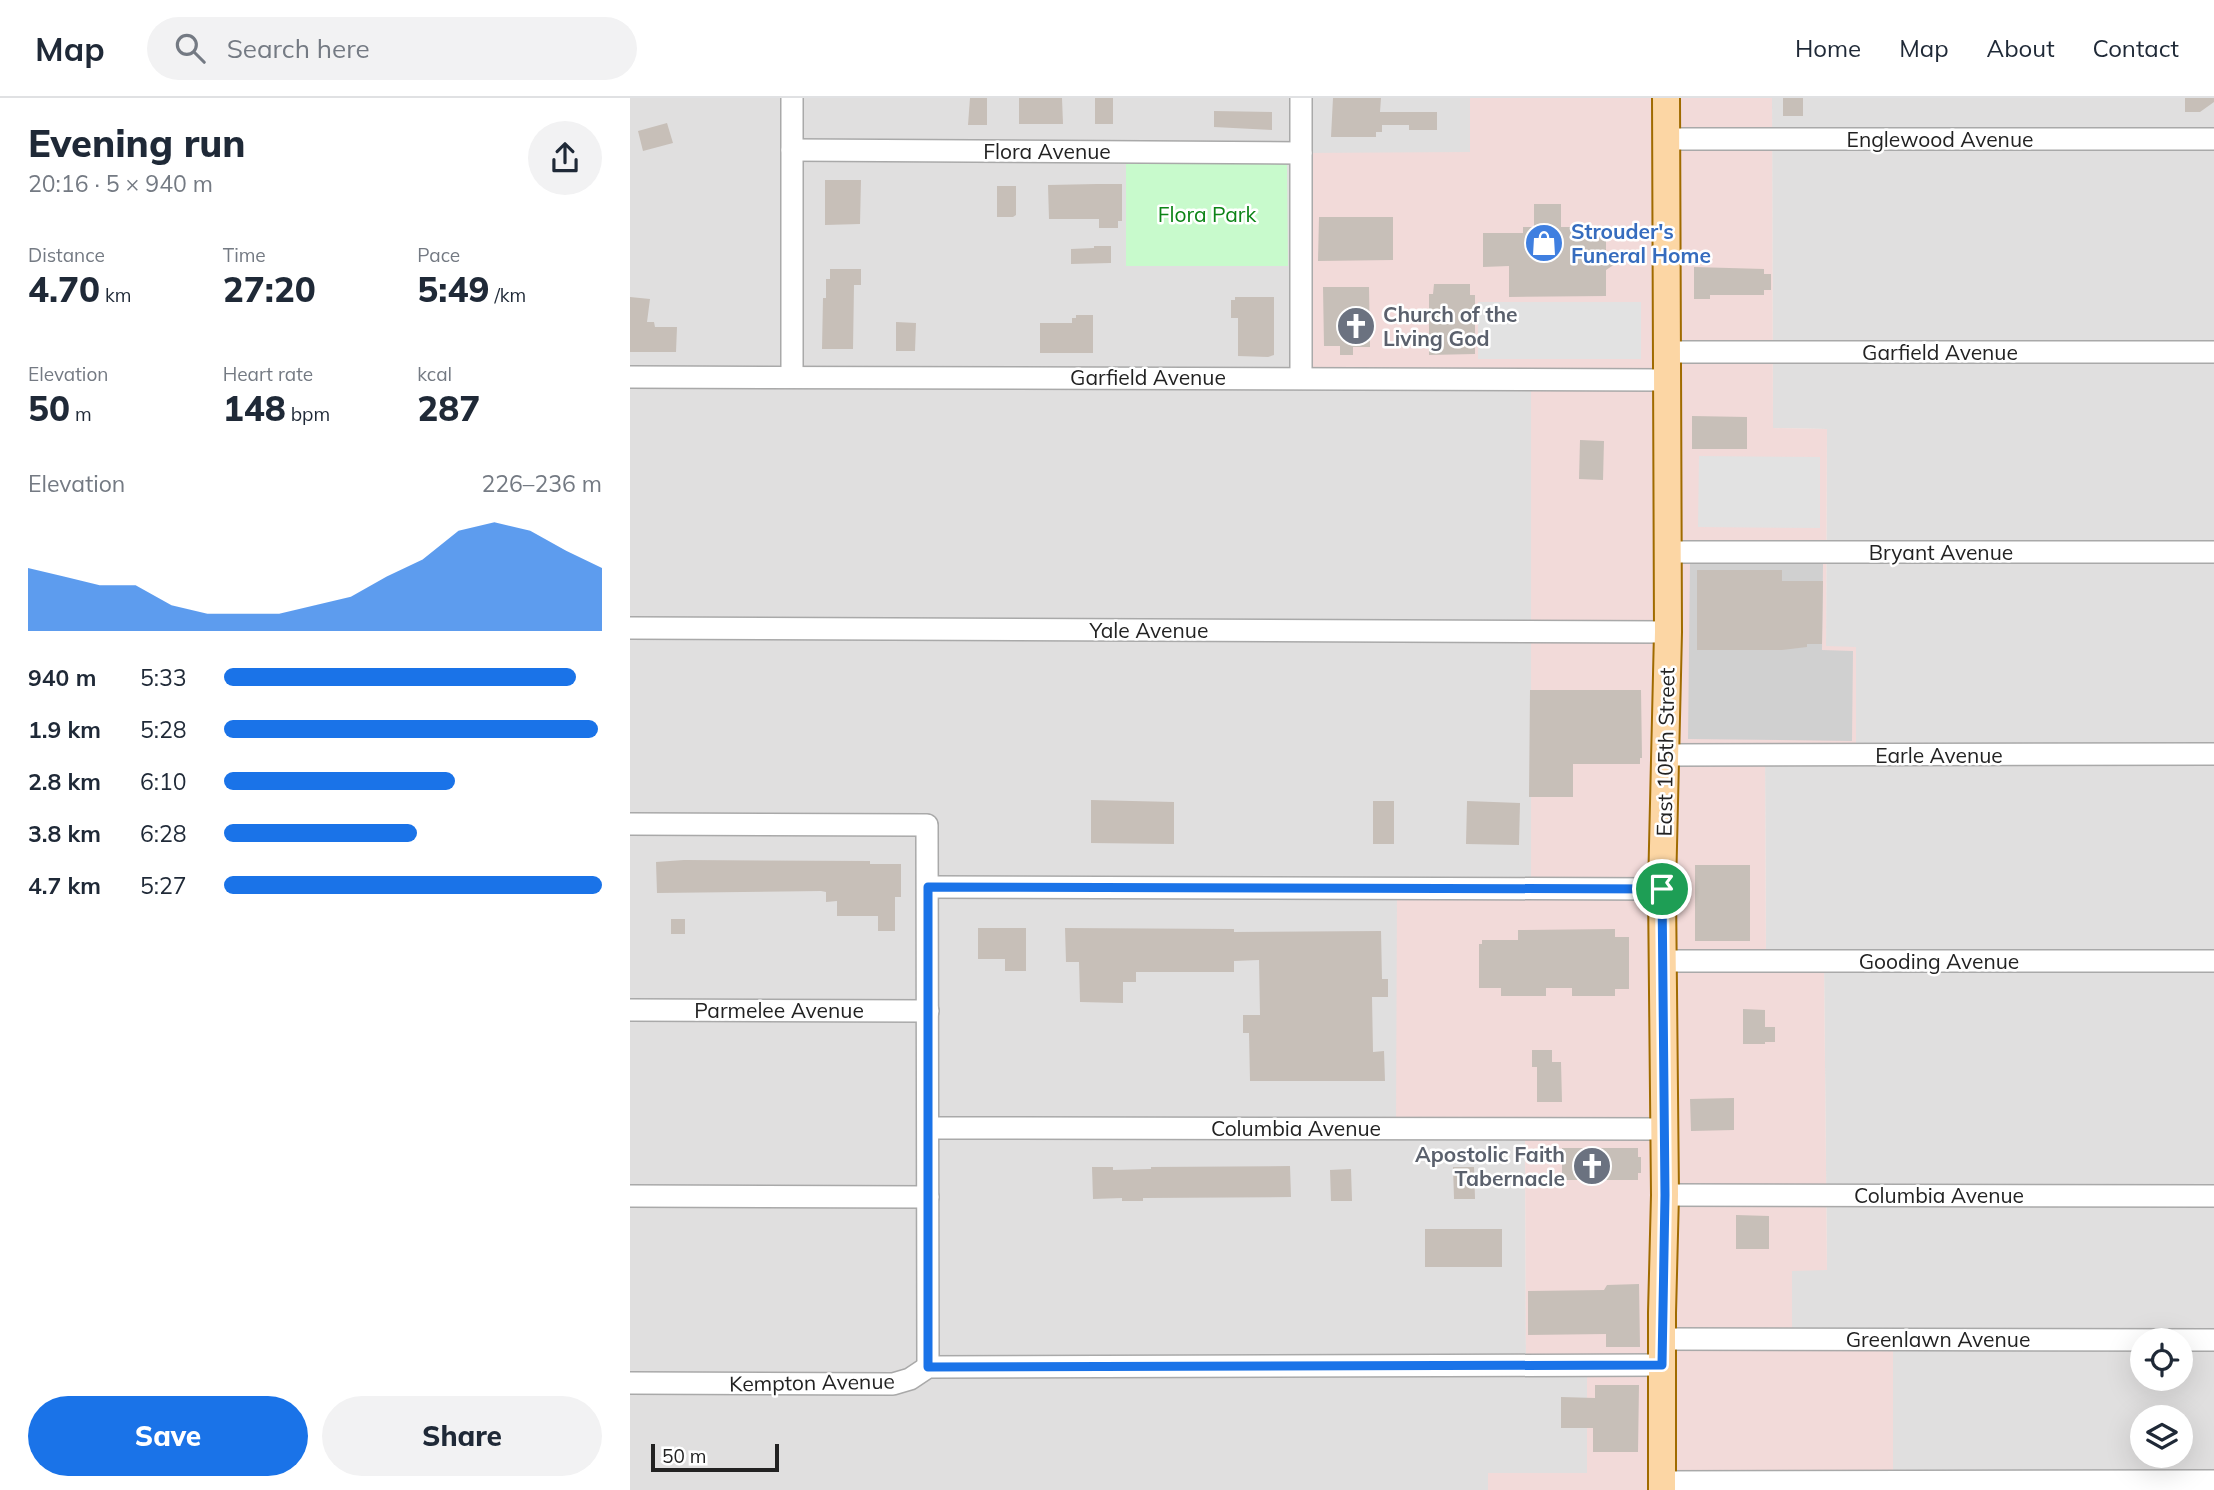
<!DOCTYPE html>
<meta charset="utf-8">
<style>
body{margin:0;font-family:Mulish,sans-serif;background:#f2f2f3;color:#1f2937;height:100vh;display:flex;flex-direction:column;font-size:26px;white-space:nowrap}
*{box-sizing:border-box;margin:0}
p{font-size:23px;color:#747a83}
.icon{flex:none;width:38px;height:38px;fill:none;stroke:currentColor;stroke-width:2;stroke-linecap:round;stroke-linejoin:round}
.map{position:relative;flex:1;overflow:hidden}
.details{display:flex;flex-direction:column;background:#fff;width:630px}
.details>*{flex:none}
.tools{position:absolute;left:1500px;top:1230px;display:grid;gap:14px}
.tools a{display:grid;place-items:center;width:63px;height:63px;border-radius:50%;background:#fff;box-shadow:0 7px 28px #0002;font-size:35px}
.scale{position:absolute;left:21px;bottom:18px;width:128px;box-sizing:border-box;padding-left:7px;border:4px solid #222;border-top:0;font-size:19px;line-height:24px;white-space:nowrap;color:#222;-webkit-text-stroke:5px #fff;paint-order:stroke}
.pin{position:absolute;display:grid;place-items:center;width:60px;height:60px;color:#fff;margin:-30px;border:4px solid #fff;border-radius:50%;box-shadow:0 2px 7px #0007}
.round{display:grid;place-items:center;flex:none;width:74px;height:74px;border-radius:37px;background:#f2f2f3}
.overview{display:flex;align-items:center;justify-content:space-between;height:119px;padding:0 28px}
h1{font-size:38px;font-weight:800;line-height:52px}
.stats{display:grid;grid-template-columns:repeat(3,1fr);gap:10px;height:119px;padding:7px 28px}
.stats div{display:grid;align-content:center}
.stats b{font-size:35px;font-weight:800}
.stats small{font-size:19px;font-weight:400}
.stats p{font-size:19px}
.chart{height:196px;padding:14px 28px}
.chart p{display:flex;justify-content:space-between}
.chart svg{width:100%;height:126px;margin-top:7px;fill:#1a73e8;opacity:.7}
.primary-button{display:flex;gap:14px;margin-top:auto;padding:14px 28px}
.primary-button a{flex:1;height:80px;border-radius:42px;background:#1a73e8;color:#fff;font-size:28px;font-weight:800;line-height:80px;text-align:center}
.primary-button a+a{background:#f2f2f3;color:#1f2937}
ul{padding:0 28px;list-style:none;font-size:23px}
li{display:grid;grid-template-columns:112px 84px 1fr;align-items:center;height:52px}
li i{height:18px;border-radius:9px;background:#1a73e8}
header{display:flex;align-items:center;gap:42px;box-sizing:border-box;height:98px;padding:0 35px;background:#fff;border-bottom:2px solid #e0e1e3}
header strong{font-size:33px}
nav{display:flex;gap:38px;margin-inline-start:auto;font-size:24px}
.search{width:490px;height:63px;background:#f2f2f3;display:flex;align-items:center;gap:18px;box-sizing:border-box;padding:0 24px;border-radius:38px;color:#747a83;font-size:26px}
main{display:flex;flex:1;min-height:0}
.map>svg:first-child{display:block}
.residential{fill:#e0dfdf;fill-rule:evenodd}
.commercial{fill:#f2dad9}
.religious{fill:#d0d0d0}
.park{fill:#c8facc}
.parking{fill:#e2e2e2}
.building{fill:#c7bfb8}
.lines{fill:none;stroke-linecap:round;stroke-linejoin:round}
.minor-casing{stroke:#a9a9a9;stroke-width:24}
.major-casing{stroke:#a06b00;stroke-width:30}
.minor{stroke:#fff;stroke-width:21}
.major{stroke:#fcd6a4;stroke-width:26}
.route-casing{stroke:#fff;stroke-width:14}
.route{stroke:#1a73e8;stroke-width:9}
.labels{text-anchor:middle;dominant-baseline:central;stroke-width:5;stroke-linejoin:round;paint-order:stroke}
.street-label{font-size:21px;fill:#222;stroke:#fff}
.park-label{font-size:21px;fill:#0c8416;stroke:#fff}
.shop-label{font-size:21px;font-weight:bold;fill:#366cbe;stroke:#fff;text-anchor:start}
.worship-label{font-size:21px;font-weight:bold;fill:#5b616d;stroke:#fff;text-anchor:start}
</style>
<header>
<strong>Map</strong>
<div class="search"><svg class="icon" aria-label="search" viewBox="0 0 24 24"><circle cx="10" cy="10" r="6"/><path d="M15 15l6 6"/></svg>Search here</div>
<nav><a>Home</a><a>Map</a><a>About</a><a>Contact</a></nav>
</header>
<main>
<section class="details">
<div class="overview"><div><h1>Evening run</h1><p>20:16 · 5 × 940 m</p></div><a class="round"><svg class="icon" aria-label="share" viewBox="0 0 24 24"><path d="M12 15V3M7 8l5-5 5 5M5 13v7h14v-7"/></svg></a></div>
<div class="stats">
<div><p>Distance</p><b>4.70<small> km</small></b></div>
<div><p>Time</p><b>27:20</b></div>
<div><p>Pace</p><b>5:49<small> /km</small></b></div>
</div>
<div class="stats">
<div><p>Elevation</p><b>50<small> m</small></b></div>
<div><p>Heart rate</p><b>148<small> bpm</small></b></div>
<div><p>kcal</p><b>287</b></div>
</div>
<div class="chart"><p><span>Elevation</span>226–236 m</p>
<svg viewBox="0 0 160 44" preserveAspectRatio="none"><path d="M0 44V22L10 25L20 28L30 28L40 35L50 38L60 38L70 38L80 35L90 32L100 25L110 19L120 9L130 6L140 9L150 16L160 22V44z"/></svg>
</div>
<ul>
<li><b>940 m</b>5:33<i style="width:93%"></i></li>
<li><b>1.9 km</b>5:28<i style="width:99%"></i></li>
<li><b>2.8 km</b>6:10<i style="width:61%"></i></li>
<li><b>3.8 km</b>6:28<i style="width:51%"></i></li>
<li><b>4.7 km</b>5:27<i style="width:100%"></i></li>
</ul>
<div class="primary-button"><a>Save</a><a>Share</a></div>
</section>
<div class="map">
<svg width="1584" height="1392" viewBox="0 0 1584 1392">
<rect width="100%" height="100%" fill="#f2efe9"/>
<g class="residential">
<polygon points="0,0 840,0 840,54 901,281 901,792 895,1030 896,1268 957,1268 958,1375 858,1375 858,1392 0,1392"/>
<path d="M1142 0H1584V1392H1263L1162 1241V1172H1197L1194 863H1136L1135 657 1226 550 1196 549 1197 331 1143 330ZM1512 1242H1550V1281H1512ZM1512 1320H1550V1358H1512Z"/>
</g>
<polygon class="commercial" points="840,0 1142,0 1143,330 1197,331 1196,548 1226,549 1226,657 1135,658 1136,862 1194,863 1197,1172 1162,1173 1162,1240 1263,1241 1263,1392 858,1392 858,1375 957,1375 957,1268 896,1269 895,1030 766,1030 767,792 901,792 901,281 671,279 671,55 840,54"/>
<polygon class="religious" points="1060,465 1193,466 1192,552 1223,553 1222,643 1058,641"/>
<polygon class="park" points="657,64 658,168 496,168 496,66"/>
<g class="parking">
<rect x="848" y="204" width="163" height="57"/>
<polygon points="1069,358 1190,359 1190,430 1068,429"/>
</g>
<g class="building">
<polygon points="340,0 357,0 357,27 338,27"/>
<polygon points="389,0 432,0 433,26 389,26"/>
<rect x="465" y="0" width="18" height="26"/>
<polygon points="703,0 751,0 750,14 807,14 807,32 779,32 779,27 752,27 752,34 746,34 746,39 701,39"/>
<rect x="1153" y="0" width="20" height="18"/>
<polygon points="1555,0 1584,0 1584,4 1570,14 1555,14"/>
<polygon points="584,13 642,14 642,32 584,29"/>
<polygon points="37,25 43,45 13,53 8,33"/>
<polygon points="195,82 231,82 230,126 195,127"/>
<polygon points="467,86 492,86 492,123 488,123 488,130 469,130 469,121 419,121 418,87"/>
<polygon points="367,88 386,88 386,117 383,119 367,119"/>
<polygon points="904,106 931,106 931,129 943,129 943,135 976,135 976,155 979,155 985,160 985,166 976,172 976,198 879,199 879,168 853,169 853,135 893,135 893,129 904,129"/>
<polygon points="689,119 763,119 763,162 688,163"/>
<polygon points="464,148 481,148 481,165 441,166 441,151 464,150"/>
<polygon points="1064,169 1134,171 1134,176 1141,176 1141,192 1134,192 1134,197 1080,197 1080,201 1064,201"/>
<polygon points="200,171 231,171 231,187 224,187 223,251 192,251 193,200 196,200 196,181 200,181"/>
<polygon points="804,186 840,186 840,197 845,197 845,256 799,257 799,196 803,196"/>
<polygon points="693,189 739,189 740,249 723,249 723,257 710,257 710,248 694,248"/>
<polygon points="0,199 20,201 17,224 24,224 25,229 47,229 46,254 0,254"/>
<polygon points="605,199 644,199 644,257 638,259 608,258 608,220 601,220 601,202 605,202"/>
<polygon points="446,217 463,217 463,255 410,255 410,225 442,225 442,220 446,220"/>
<polygon points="266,224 286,225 285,253 266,253"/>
<polygon points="1062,318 1117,319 1117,351 1062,351"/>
<polygon points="950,342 974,343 973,382 949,381"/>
<polygon points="1067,472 1152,472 1152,483 1193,483 1192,546 1177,546 1177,549 1152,552 1067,552"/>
<polygon points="900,592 1011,592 1012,660 1010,660 1010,666 943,666 943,699 899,699"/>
<polygon points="461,702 544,704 544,746 461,745"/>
<rect x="743" y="703" width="21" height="43"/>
<polygon points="837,703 890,705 889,747 836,746"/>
<polygon points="54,762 240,763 240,766 271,766 271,799 265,799 265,833 248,833 248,818 207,818 207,803 196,804 196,794 191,793 27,795 26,764"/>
<rect x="1065" y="767" width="55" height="76"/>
<rect x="41" y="821" width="14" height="15"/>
<polygon points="348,830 396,830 396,873 375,873 375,861 348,861"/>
<polygon points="435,830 604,831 604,834 751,833 752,881 758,881 758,899 742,899 743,954 754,953 755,983 620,983 619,935 613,935 613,917 630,917 629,862 604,863 604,874 506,874 506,884 493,884 493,905 450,904 449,864 436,864"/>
<polygon points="985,831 985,839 999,839 999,891 985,891 985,898 942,898 942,890 916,890 916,898 871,898 871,890 849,890 849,846 852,846 852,842 888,842 888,832"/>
<polygon points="1113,911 1135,912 1135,929 1145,929 1145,944 1135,944 1135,946 1113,946"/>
<polygon points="902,952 922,952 922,964 931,964 932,1004 907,1004 907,969 902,969"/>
<polygon points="1104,1000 1104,1032 1061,1033 1060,1001"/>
<polygon points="932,1050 1008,1050 1008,1059 1011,1059 1011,1075 1008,1075 1008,1082 932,1082"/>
<polygon points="660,1068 661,1099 513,1100 513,1103 492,1103 492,1100 463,1101 462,1069 483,1069 483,1072 521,1071 521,1069"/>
<polygon points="823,1069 844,1069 845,1101 824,1101"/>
<polygon points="721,1071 722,1103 701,1103 700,1072"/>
<polygon points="1106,1117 1139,1118 1139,1151 1106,1151"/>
<rect x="795" y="1131" width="77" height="38"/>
<polygon points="1009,1186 1010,1249 976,1249 976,1236 898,1237 898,1193 974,1192 977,1187"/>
<polygon points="965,1287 1009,1287 1008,1354 963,1354 963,1330 931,1330 931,1299 965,1300"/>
</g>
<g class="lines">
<defs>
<g id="minor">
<polyline points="671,0 671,279"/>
<polyline points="1036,41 1584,41"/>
<polyline points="162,52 671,55"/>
<polyline points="1037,254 1584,254"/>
<polyline points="0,279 1037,282"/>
<polyline points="162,279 162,0"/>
<polyline points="1038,454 1584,454"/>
<polyline points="0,530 1038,534"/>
<polyline points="1034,657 1584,656"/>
<polyline points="0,726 297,727 298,1269"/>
<polyline points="298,789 1032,791"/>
<polyline points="1033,863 1584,863"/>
<polyline points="0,912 298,913"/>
<polyline points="299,1030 1033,1031"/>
<polyline points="1035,1097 1584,1098"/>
<polyline points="0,1098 298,1099"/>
<polyline points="1032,1241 1584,1242"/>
<polyline points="0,1285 263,1286 280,1281 298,1269 1032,1267"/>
<polyline points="1032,1384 1584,1383"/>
</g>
<polyline id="major" points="1032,1392 1032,1215 1035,1097 1032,791 1038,534 1036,0"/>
</defs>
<use href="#minor" class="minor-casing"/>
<use href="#major" class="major-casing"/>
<use href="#minor" class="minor"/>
<use href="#major" class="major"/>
</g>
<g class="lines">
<defs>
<polygon id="route" points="298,789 1032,791 1035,1097 1032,1267 298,1269"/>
</defs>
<use href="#route" class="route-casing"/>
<use href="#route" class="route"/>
</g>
<defs>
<symbol id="shop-disc" viewBox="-11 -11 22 22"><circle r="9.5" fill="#3f7fe0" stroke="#fff"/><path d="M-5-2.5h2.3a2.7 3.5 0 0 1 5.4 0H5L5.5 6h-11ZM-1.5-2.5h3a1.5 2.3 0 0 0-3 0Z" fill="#fff"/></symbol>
<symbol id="church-disc" viewBox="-11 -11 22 22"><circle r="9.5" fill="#6b7280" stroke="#fff"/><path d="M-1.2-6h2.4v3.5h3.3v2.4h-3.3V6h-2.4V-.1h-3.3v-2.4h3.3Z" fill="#fff"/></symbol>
</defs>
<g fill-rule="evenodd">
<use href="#shop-disc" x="892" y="123" width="44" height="44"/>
<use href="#church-disc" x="704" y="206" width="44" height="44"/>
<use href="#church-disc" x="940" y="1046" width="44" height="44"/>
</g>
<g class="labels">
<g class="street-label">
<text x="1310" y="41">Englewood Avenue</text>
<text x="417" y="53">Flora Avenue</text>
<text x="1310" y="254">Garfield Avenue</text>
<text x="518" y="279">Garfield Avenue</text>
<text x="1311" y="454">Bryant Avenue</text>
<text x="519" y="532">Yale Avenue</text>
<text transform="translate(1035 654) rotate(-89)">East 105th Street</text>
<text x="1309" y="657">Earle Avenue</text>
<text x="1309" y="863">Gooding Avenue</text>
<text x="149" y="912">Parmelee Avenue</text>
<text x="666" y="1030">Columbia Avenue</text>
<text x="1309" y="1097">Columbia Avenue</text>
<text x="1308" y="1241">Greenlawn Avenue</text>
<text transform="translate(182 1284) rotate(-1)">Kempton Avenue</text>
</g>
<g class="park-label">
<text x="577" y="116">Flora Park</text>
</g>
<g class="shop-label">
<text x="941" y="133">Strouder's<tspan x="941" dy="24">Funeral Home</tspan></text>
</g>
<g class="worship-label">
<text x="753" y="216">Church of the<tspan x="753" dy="24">Living God</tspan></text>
<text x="935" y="1056" text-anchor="end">Apostolic Faith<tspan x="935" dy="24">Tabernacle</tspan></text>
</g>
</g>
</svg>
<div class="tools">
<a><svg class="icon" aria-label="locate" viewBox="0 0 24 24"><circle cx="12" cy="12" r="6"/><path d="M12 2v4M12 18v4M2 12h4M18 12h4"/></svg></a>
<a><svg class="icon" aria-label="layers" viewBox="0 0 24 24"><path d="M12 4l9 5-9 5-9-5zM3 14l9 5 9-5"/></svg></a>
</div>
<div class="scale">50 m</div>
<div class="pin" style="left:1032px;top:791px;background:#1e9e55"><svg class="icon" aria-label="arrive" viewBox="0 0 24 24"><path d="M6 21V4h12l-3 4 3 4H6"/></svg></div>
</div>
</main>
